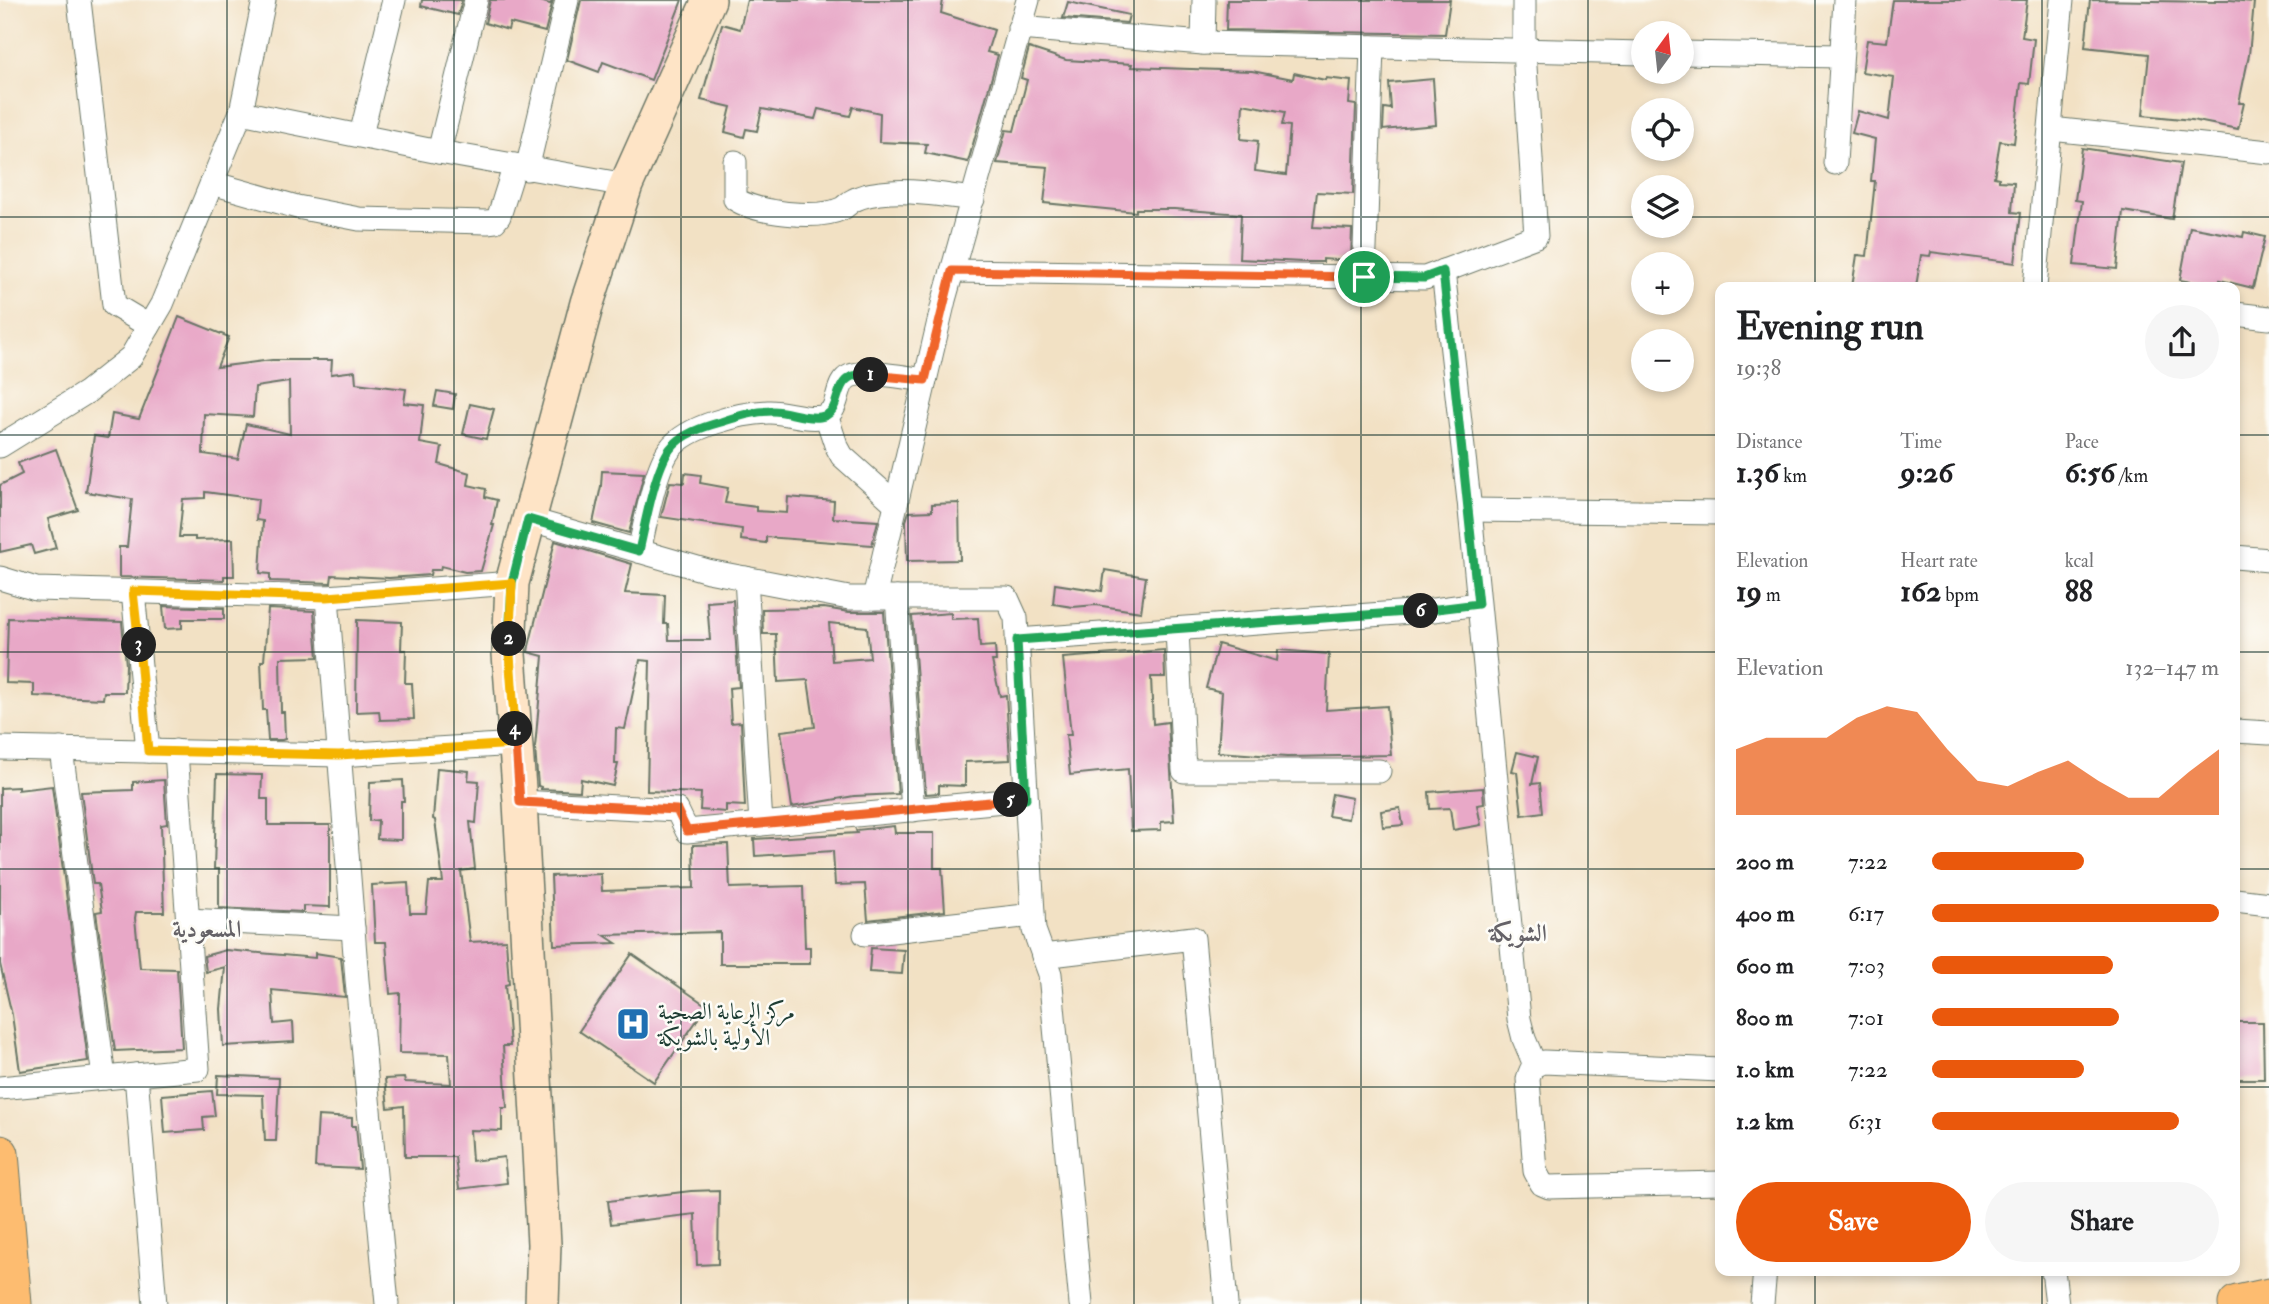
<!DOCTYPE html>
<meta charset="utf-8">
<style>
body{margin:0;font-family:"IM FELL Double Pica",Amiri,serif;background:#f6f6f6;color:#202124;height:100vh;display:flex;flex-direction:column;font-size:26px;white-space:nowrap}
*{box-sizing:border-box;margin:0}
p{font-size:23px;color:#757577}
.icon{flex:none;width:38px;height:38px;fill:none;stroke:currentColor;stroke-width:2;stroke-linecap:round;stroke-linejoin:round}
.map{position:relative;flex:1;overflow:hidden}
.sheet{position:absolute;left:1715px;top:282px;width:525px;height:994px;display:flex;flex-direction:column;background:#fff;border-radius:14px;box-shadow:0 4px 10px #0003}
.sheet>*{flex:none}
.needle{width:46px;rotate:15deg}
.fabs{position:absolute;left:1631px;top:21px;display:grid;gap:14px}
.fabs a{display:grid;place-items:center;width:63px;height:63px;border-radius:50%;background:#fff;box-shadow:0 4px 10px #0003;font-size:35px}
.pin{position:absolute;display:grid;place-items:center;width:60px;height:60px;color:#fff;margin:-30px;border:4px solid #fff;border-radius:50%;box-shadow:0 2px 7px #0007}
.km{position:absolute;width:35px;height:35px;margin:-18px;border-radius:50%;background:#222;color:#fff;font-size:19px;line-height:35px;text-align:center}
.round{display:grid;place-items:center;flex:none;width:74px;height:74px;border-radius:37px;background:#f6f6f6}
.overview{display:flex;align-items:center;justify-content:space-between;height:119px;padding:0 21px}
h1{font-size:38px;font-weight:700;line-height:52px}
.stats{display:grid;grid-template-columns:repeat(3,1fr);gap:10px;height:119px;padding:7px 21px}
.stats div{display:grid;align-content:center}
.stats b{font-size:30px;font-weight:700}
.stats small{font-size:19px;font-weight:400}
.stats p{font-size:19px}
.chart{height:196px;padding:14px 21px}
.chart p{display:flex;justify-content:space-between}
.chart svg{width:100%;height:126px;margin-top:7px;fill:#ea580c;opacity:.7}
.action{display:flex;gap:14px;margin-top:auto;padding:14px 21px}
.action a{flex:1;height:80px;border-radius:42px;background:#ea580c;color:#fff;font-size:28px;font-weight:700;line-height:80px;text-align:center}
.action a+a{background:#f6f6f6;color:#202124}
ul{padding:0 21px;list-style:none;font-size:23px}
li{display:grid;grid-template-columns:112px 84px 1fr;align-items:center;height:52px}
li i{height:18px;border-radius:9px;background:#ea580c}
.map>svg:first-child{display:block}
.building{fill:#e8a8c7;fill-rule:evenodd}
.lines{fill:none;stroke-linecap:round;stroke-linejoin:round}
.street-casing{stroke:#697666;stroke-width:25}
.secondary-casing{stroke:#697666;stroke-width:36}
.primary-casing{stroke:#697666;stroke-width:39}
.street{stroke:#fff;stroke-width:23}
.secondary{stroke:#fee4c6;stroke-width:33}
.primary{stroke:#fdbc70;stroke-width:37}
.split-1-casing{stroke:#fff;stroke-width:14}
.split-2-casing{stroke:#fff;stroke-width:14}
.split-3-casing{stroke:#fff;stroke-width:14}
.split-4-casing{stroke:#fff;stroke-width:14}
.split-5-casing{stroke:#fff;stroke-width:14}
.split-6-casing{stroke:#fff;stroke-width:14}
.split-7-casing{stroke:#fff;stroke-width:14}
.split-1{stroke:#f0652b;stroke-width:9}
.split-2{stroke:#22a559;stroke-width:9}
.split-3{stroke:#f5b400;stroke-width:9}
.split-4{stroke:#f5b400;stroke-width:9}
.split-5{stroke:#f0652b;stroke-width:9}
.split-6{stroke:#22a559;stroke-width:9}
.split-7{stroke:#22a559;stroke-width:9}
.grid{fill:none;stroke:#1f3d34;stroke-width:2;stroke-opacity:0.55}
.labels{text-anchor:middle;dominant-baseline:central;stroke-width:5;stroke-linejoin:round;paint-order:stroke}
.poi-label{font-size:23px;fill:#1f3d34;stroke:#fdfcf7;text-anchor:start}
.neighbourhood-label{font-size:24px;font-weight:bold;fill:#656267;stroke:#fdfcf7}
</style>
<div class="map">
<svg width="2269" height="1304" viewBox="0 0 2269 1304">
<rect width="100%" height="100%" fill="#fdfcf7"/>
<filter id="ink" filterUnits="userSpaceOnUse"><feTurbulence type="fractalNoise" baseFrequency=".0143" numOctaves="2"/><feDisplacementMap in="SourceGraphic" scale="14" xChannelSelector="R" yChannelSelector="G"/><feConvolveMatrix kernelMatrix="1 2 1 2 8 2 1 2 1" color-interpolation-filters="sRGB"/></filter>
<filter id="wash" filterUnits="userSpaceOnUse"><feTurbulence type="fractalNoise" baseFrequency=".00686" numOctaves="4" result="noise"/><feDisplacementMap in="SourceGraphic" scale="28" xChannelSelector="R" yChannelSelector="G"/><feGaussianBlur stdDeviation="1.57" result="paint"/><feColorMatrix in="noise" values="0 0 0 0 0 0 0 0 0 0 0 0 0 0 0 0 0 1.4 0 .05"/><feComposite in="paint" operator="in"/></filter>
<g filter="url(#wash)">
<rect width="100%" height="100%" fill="#f2e1c4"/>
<g id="blocks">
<g class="building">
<polygon points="422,0 462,0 458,15 421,6"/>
<polygon points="490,0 537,0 550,4 553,0 545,32 510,23 508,30 485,23"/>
<polygon points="581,0 682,0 651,80 603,62 599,72 567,60"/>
<polygon points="747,0 943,0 941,13 994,30 987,52 998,55 968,162 925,153 927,144 879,142 880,113 853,107 850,116 818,109 815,119 762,109 757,131 746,129 744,137 725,132 731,107 701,100 722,24 740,29"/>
<polygon points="1227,0 1450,0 1445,34 1226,30"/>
<polygon points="1893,0 2027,0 2022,37 2034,39 2029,84 2021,83 2014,143 2000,141 1994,177 1999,178 1999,181 2014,182 2012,212 2021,213 2015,263 1931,252 1930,256 1921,255 1916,287 1852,287 1857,255 1867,256 1875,181 1871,181 1875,139 1852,133 1858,111 1889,120 1894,77 1862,72 1867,40 1887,42"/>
<polygon points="2090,0 2215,2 2215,0 2230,0 2254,2 2249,55 2239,103 2244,103 2238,129 2192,120 2143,115 2149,54 2085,47"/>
<polygon points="1068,2 1129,15 1127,23 1063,18"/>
<path d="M1029 48 1066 60 1132 64 1131 67 1252 71 1293 79 1294 73 1325 80 1326 78 1351 81 1349 104 1356 105 1353 194 1317 192 1313 227 1352 229 1351 261 1323 259V262H1303L1239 259 1241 214 1174 209H1136V212L1044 203 1048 167 997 163 1006 130 1014 131 1027 80 1021 78ZM1243 104 1285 112 1282 125 1290 126 1286 175 1255 171 1258 141 1241 139Z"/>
<polygon points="1433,79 1436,125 1383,130 1384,108 1391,109 1389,83"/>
<polygon points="2082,148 2181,163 2172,219 2123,211 2117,269 2074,265 2082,201 2075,200"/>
<polygon points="2190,227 2243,237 2244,232 2265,237 2253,288 2220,280 2219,287 2180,280"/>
<path d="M179 317 229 337 217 367 272 360H332L331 374 355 371 356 383 406 389 404 403 424 405 420 443 442 447 439 464 470 473 468 485 486 489 485 497 497 500 492 525H494L481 571 465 572 441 566 440 570H431L430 575 389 578 332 575 331 583 270 581V574L260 573 263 521 256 520 258 499 205 492V498L183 499 179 537H195V540L233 539 234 576H224V580L119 577V547H127L132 499 86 492 94 436 108 438 112 414 139 419ZM289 382 290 434 246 424 238 459 203 454 204 414 253 417 255 387Z"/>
<polygon points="437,391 455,394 453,409 434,406"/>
<polygon points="470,404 494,409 486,439 463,434"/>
<polygon points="56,449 78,510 48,519 56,548 34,554 31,545 0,552 0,485 22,474 18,463"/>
<polygon points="602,471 644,473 629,533 593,523 601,486"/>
<polygon points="685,473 701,475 700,483 728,488 725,503 756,507 756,511 787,513 788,497 834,501 833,518 878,521 872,545 766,537 766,543 741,540 742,529 661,517 670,482 684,483"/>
<polygon points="959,503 960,560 907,561 906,521 909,512 932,511 932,504"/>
<polygon points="555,541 632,564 625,593 665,595 664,624 668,624 669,640 710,640 707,602 733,600 739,687 729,688 731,723 741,722 745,806 726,805 726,812 700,810 701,793 647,791 650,661 640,660 625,729 616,728 615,764 618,764 613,786 581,779 580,791 541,789 541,787 538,786 535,748 543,656 528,652 529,646"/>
<polygon points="1105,570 1146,577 1141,612 1096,605 1073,607 1053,604 1055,584 1102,591"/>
<polygon points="163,606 224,608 224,619 182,619 182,628 165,629"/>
<path d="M824 608 849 612H884L898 794 854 796 792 807 781 731 815 727 808 680 778 682 776 634H763L762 609ZM829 623 867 627 870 658 832 661Z"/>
<polygon points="268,609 314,611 318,657 280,658 281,712 284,712 285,739 282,740 268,740 266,710 263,710 261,661 264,661"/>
<polygon points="951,613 951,619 978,618 980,647 995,646 996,661 992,661 1000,696 1006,695 1010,760 965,762 965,786 939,785 939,793 926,794 912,616"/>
<polygon points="8,618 122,622 126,665 125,692 104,692 103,699 34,696 34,684 6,683"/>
<polygon points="357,620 402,622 401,650 406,650 405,683 412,683 414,719 380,720 379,711 356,712"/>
<polygon points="1218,644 1277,661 1278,650 1329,654 1326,710 1387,706 1391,755 1287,757 1218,752 1222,692 1206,688"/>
<polygon points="1164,650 1165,677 1151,677 1153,724 1168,722 1174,821 1161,822 1161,830 1131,831 1128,769 1070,775 1066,735 1071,735 1063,658"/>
<polygon points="1517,752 1538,757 1532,784 1540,783 1543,812 1522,815 1517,772 1512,771"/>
<polygon points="437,768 469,771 468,780 479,781 476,823 470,822 475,869 461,871 470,942 506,940 509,984 505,985 510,1046 503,1046 507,1108 502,1108 502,1131 470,1130 472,1161 504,1157 507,1183 459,1189 455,1157 405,1157 404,1106 388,1108 385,1079 404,1078 405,1082 451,1084 449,1054 399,1053 400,993 390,994 386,942 375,942 372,885 408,883 410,913 426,913 429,882 443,882 435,820 433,819"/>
<polygon points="217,774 262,775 261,799 268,799 268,825 330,825 330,907 303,906 303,912 219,908 219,869 214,869"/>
<polygon points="164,780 167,824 161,825 164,912 136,912 135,918 140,968 177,969 182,1048 115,1051 96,912 102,911 98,884 93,884 81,792 133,790 133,782"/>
<polygon points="403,780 404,801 401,801 401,840 377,839 378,820 369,821 370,782"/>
<polygon points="52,786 88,1061 20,1071 12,1015 0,964 0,788 18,787 18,790"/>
<polygon points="1483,788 1484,804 1477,805 1481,825 1453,830 1450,808 1430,809 1429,792"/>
<polygon points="1332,794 1352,798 1348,819 1328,816"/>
<polygon points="1400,808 1403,825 1383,827 1381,811"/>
<polygon points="894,826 895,833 934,833 934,868 942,868 945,911 868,920 865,884 835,885 833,851 755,856 754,839 857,833 856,830"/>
<polygon points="728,844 730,888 803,886 805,947 810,947 810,964 720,964 720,932 604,935 616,943 554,945 551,876 601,874 602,891 694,888 693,845"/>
<polygon points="871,948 904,950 902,974 869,972"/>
<polygon points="226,950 315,958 315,953 341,957 345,997 272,990 274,1024 293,1022 294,1042 223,1046 221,1009 225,967 206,972 204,956"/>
<polygon points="632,954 707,1006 654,1082 579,1031"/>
<polygon points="2235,1022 2263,1022 2264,1079 2235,1079"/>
<polygon points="218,1075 279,1078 276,1141 265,1141 263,1095 217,1094"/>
<polygon points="212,1091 215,1116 203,1117 204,1130 165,1133 162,1095"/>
<polygon points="318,1116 352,1118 352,1126 356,1126 360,1169 315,1167"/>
<polygon points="719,1190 718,1264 697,1265 695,1214 611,1224 608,1201 691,1191"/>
</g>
</g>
</g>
<g filter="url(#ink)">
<use href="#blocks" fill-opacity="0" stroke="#697666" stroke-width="2"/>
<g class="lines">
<defs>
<g id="street">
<polyline points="79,0 114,305 149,326"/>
<polyline points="1019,28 1203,43 1643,53"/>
<polyline points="1203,43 1204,0"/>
<polyline points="1682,53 1840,56"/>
<polyline points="241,112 439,152 626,185"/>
<polyline points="2051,129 2269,152"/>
<polyline points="361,135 394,0"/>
<polyline points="439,152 476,0"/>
<path d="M735 162V199C756 213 817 220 841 209 846 207 849 202 854 200 865 194 879 193 891 192 917 190 947 196 973 199"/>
<polyline points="1835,163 1845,0"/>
<polyline points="527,169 567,0"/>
<polyline points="212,183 297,207 359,219 487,222 495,221 499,216 515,165"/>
<polyline points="952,271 1425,278 1536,236 1524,51 1524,0"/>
<polyline points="1443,271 1470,510 1519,1019 1524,1039 1535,1065"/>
<polyline points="1364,277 1372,47"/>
<polyline points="2035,287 2062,0"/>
<polyline points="2235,314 2269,318"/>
<polyline points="826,415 836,445 842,456 896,504"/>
<polyline points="0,446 87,392 131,357 162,304 241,112 264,0"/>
<polyline points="1470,510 1720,513"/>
<polyline points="528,519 708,571 849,598 1007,598 1016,618 1034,930 1050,974 1081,1304"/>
<path d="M639 551C645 526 655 468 670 449 687 426 741 413 768 412 785 411 803 420 821 417 842 414 833 383 850 376 867 369 906 378 925 380"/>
<polyline points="2235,557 2269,560"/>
<polyline points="0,578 36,589 327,597 512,583"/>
<polyline points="746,578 761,824"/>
<polyline points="133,591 148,751"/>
<polyline points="327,597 357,980 387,1304"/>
<polyline points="874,598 944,300 1028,0"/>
<polyline points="897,598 913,810"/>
<polyline points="1177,630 1184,771 1379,771"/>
<polyline points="1017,640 1426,611 1478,604"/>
<polyline points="2235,731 2269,733"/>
<polyline points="0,748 339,755 516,744"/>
<polyline points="61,749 104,1078"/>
<polyline points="520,802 677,810 687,831 1026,799"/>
<polyline points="2235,900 2269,904"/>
<polyline points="187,920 353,928"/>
<polyline points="865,934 1033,915"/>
<polyline points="1043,956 1193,938 1226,1304"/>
<path d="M1720 1070 1544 1062C1533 1065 1531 1068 1528 1079L1535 1171 1542 1184 1549 1187 1720 1183"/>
<polyline points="136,1075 155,1304"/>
<polyline points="0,1088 198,1069 176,751"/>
<polyline points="2053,1270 2057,1304"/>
<polyline points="1762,1304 1765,1270"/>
</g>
<polyline id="secondary" points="542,1304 544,1244 520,802 509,654 512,583 587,303 626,185 709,0"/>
<g id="primary">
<polyline points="0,1154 13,1304"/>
<polyline points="2237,1304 2269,1297"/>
</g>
</defs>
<use href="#street" class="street-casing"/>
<use href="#secondary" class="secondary-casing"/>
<use href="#primary" class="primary-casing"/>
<use href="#street" class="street"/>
<use href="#secondary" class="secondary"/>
<use href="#primary" class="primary"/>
</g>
</g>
<g class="lines" filter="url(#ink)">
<defs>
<polyline id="split-1" points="871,375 925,380 952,271 1364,277"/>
<path id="split-2" d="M509 639 512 583 528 519 639 551C645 525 655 469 670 449 681 434 703 427 721 422 739 416 754 411 773 411 788 411 804 419 820 417 848 413 825 370 871 375"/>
<polyline id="split-3" points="139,645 148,751 339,755 516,744 509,639"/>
<polyline id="split-4" points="139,645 133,591 327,597 512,583 509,654 515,729"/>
<polyline id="split-5" points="515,729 520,802 677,810 687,831 1011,800"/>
<polyline id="split-6" points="1011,800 1026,799 1017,640 1421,611"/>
<polyline id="split-7" points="1364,277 1424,278 1443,271 1478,604 1421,611"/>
</defs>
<use href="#split-1" class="split-1-casing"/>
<use href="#split-2" class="split-2-casing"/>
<use href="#split-3" class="split-3-casing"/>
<use href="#split-4" class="split-4-casing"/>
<use href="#split-5" class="split-5-casing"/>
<use href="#split-6" class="split-6-casing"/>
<use href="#split-7" class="split-7-casing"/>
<use href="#split-1" class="split-1"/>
<use href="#split-2" class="split-2"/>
<use href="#split-3" class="split-3"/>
<use href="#split-4" class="split-4"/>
<use href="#split-5" class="split-5"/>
<use href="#split-6" class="split-6"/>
<use href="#split-7" class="split-7"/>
</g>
<path class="grid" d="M227 0V1304M454 0V1304M681 0V1304M908 0V1304M1134 0V1304M1361 0V1304M1588 0V1304M1815 0V287M2042 0V287M0 217H1643M1682 217H2269M0 435H1720M2235 435H2269M0 652H1720M2235 652H2269M0 869H1720M2235 869H2269M0 1087H1720M2235 1087H2269M1815 1270V1304M2042 1270V1304"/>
<defs>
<symbol id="hospital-square" viewBox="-11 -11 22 22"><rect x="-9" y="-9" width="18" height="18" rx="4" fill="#1f6fb2" stroke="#fdfcf7"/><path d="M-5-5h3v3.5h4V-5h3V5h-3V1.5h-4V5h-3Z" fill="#fff"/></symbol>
</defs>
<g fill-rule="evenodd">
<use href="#hospital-square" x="614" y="1005" width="38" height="38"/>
</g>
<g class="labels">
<g class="poi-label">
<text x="658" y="1011">مركز الرعاية الصحية<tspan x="658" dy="26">الأولية بالشويكة</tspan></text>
</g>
<g class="neighbourhood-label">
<text x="207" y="929">المسعودية</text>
<text x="1518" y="933">الشويكة</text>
</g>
</g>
</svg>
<div class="fabs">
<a><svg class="needle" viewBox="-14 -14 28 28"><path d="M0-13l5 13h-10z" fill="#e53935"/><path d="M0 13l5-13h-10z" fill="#757577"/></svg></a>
<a><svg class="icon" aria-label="locate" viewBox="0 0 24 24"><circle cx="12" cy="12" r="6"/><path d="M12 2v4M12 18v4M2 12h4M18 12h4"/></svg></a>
<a><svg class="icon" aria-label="layers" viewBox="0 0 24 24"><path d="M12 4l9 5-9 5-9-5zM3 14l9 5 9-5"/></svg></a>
<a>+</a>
<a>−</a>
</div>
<div class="pin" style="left:1364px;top:277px;background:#1e9e55"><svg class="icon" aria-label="arrive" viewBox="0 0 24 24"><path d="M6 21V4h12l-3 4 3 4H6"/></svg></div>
<b class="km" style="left:871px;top:375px">1</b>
<b class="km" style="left:509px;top:639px">2</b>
<b class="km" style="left:139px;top:645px">3</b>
<b class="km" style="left:515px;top:729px">4</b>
<b class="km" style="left:1011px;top:800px">5</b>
<b class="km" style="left:1421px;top:611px">6</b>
<section class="sheet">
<div class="overview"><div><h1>Evening run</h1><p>19:38</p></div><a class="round"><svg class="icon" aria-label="share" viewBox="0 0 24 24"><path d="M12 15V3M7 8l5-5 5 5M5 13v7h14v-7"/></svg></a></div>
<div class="stats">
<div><p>Distance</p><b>1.36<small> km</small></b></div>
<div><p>Time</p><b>9:26</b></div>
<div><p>Pace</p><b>6:56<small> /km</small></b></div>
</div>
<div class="stats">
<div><p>Elevation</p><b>19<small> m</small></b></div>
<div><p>Heart rate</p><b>162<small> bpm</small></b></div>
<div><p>kcal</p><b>88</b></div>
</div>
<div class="chart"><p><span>Elevation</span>132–147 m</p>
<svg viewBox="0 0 160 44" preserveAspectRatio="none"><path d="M0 44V21L10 17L20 17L30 17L40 10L50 6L60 8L70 21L80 32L90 34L100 29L110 25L120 32L130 38L140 38L150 29L160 21V44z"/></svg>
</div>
<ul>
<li><b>200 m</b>7:22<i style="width:53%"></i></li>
<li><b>400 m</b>6:17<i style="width:100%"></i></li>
<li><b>600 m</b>7:03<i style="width:63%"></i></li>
<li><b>800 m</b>7:01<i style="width:65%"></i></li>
<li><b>1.0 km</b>7:22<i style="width:53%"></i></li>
<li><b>1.2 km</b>6:31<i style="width:86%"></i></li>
</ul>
<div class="action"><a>Save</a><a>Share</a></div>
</section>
</div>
